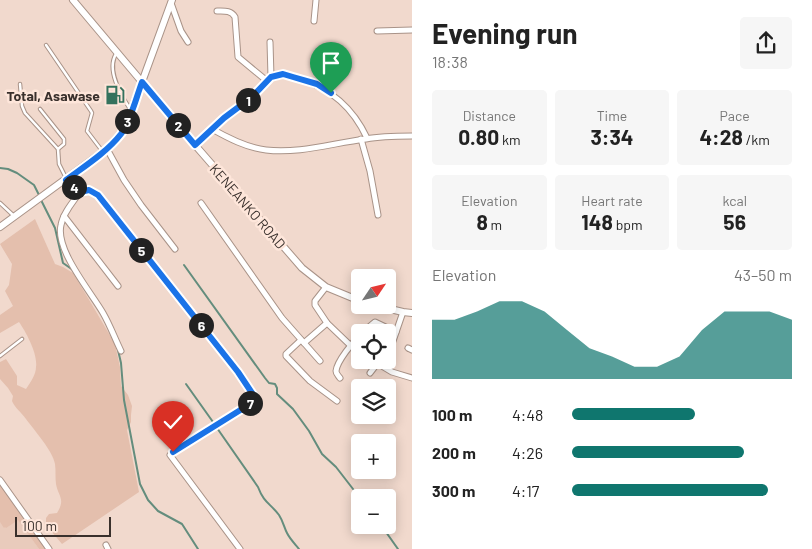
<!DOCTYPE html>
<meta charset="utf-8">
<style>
body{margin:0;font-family:Barlow,sans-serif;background:#f6f6f6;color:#222;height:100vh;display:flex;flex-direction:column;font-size:19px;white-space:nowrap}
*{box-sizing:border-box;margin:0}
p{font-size:16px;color:#767676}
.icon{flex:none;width:28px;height:28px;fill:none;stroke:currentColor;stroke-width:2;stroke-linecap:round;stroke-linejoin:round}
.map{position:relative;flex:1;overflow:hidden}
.panel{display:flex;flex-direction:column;background:#fff;width:400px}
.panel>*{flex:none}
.needle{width:32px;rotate:55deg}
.controls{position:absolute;left:351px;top:269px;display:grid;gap:10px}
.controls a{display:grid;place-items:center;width:45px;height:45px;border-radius:5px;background:#fff;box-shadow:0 2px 12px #0003;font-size:25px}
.scale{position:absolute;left:15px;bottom:12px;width:96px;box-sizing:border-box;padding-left:5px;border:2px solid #39302c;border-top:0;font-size:14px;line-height:18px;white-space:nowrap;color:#39302c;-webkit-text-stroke:4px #fee6da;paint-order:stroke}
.pin{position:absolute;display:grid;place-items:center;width:42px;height:42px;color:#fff;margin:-51px -21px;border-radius:50% 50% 50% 0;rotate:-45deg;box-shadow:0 0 5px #0007}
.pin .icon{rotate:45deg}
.km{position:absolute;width:25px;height:25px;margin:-12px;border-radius:50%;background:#222;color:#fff;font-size:14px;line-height:25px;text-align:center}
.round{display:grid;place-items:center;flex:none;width:52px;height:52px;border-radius:5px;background:#f6f6f6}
.overview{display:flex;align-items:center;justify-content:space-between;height:85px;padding:0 20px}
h1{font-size:28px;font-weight:700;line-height:38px}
.figures{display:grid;grid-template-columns:repeat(3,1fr);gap:8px;height:85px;padding:5px 20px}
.figures div{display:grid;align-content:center;border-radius:5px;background:#f6f6f6;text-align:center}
.figures b{font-size:21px;font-weight:700}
.figures small{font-size:14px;font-weight:400}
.figures p{font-size:14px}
.chart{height:140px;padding:10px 20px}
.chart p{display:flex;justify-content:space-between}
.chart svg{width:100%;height:90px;margin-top:5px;fill:#0f766e;opacity:.7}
ul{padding:0 20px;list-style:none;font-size:16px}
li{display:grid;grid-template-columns:80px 60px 1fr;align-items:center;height:38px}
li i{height:12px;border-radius:6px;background:#0f766e}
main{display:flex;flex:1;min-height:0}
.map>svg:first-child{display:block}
.built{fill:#e9cbbc}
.green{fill:#e4bfad}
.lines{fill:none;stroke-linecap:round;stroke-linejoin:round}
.stream{stroke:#648d7d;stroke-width:2}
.service-casing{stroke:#a99388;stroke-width:4.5}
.minor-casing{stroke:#a99388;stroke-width:7}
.tertiary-casing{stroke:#a99388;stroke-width:8}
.service{stroke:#fff;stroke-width:2.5}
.minor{stroke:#fff;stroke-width:5}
.tertiary{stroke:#fff;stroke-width:6}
.route-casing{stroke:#fff;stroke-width:10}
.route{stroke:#1a73e8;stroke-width:6}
.labels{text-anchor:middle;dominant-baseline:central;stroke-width:5;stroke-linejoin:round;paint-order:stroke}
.poi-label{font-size:14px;font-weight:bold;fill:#39302c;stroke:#fee6da;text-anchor:end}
.street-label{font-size:14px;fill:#39302c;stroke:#fee6da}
</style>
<main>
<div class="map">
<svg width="412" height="549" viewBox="0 0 412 549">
<rect width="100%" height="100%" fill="#f1d9cd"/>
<polygon class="built" points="0,494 39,549 0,549"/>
<g class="green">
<path d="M35 219 55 264 63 267 73 273 91 303 115 344 120 367 121 386 128 395 132 406 131 415V422L127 430 139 492 62 544 46 525V518L49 514 57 513C66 499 58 496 56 484 55 477 56 471 55 464 53 451 34 430 26 419 21 412 15 408 12 401L13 396 8 388 0 379V362L6 359 17 376V385L26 389C31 382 36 374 36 367 38 354 26 332 19 322L0 333V315L13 306 5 291 9 285 12 264 0 244Z"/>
<polygon points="0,483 47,549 39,549 18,520 6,528 5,527 4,528 0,522"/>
</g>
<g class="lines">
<g class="stream">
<polyline points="0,168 8,169 17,173 34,185 39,195"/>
<polyline points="41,200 55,228 63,263 73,270"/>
<polyline points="184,265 265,378 269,383 275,384 277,388 277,394 293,409 309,431 322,454 336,467 360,498"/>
<polyline points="118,350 121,363 124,400 140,484 148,500 158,511 182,524 198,549"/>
<polyline points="186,384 213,422"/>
<path d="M217 428 258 487C264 503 270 503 279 515 283 521 284 527 287 533 290 539 295 544 299 549"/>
<polyline points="381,525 398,549"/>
</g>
<defs>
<g id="service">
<polyline points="46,45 91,111 92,113 87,131 103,152"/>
<path d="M116 54C106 70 121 95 130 109"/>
<polyline points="20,84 22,106 25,113 58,149 59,164 66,178"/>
<polyline points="40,109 64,139 64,144 58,149"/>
<polyline points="0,203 14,216"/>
<polyline points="0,356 22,339"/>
</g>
<g id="minor">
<polyline points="171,3 181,31 188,42"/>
<path d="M217 11C224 11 231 10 235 17L238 57 267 81"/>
<polyline points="314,21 316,0"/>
<polyline points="377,31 412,30"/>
<polyline points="270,42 271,77"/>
<path d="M212 129C226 117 241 107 254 95 261 89 266 80 273 76 282 73 291 76 300 79 332 89 353 108 367 138"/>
<polyline points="361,139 370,171 378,215"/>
<path d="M195 145 212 129C228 138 247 148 266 150 299 154 333 143 366 139 381 136 397 136 412 136"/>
<polyline points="107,149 124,180 141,205 175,249"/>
<polyline points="66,180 70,185 80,192 89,190 98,195 212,338 252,392 254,396 254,400 250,404 173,452 170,455 240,549"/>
<path d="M80 192C73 202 63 213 61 225 55 250 91 292 103 313 110 325 115 339 121 351"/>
<polyline points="201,203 282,318 320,361"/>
<polyline points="64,216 118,286"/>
<polyline points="326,287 315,301 315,305 327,323 350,345 360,352"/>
<polyline points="363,332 375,322 396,332"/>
<polyline points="301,340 286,354 286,356 310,381 337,401"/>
<polyline points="304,343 327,323"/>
<polyline points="408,348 412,350"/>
<polyline points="388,350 393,341 403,312"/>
<polyline points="372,360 392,372 412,378"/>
<polyline points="370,373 380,360"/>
<path d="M340 378C338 375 336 374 336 371 337 361 353 342 360 335"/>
<polyline points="0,480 49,549"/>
<polyline points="106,545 108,549"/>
</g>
<g id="tertiary">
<polyline points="73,0 195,145 302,268 326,287 360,301"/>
<polyline points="0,227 93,159 107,149 121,133 126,124 142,82 172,0"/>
<polyline points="373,305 403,312 412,313"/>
</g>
</defs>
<use href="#service" class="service-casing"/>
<use href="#minor" class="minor-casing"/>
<use href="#tertiary" class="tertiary-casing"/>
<use href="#service" class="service"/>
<use href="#minor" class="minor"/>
<use href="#tertiary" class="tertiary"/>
</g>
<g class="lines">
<defs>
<path id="route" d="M173 452 250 404 254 400V396L238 372 98 195 89 190 80 192 70 185 66 180C85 166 107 152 121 134 131 120 136 98 142 82L195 145 224 118 252 97 271 77 283 74 293 77 317 84 331 93"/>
</defs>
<use href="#route" class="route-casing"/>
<use href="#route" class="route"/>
</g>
<defs>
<symbol id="fuel-bare" viewBox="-9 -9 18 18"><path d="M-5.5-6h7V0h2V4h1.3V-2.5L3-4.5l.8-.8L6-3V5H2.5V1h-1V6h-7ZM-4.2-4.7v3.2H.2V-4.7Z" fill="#35725d" stroke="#fee6da" stroke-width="2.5" paint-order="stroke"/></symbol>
</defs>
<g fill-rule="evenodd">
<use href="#fuel-bare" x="101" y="81" width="28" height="28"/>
</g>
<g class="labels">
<g class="poi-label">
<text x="100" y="95">Total, Asawase</text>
</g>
<g class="street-label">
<text transform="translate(248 206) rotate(49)">KENEANKO ROAD</text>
</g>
</g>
</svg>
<div class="controls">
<a><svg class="needle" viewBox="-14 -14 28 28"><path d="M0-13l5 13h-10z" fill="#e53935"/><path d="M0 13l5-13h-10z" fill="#767676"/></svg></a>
<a><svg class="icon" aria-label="locate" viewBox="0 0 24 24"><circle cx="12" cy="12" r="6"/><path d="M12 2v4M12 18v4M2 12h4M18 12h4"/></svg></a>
<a><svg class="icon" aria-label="layers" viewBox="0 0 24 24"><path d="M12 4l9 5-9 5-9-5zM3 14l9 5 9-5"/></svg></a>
<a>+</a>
<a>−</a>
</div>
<div class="scale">100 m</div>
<div class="pin" style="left:331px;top:93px;background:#1e9e55"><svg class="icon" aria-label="arrive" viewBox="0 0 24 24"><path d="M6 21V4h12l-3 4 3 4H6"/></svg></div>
<div class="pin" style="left:173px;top:452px;background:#d93025"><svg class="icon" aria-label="check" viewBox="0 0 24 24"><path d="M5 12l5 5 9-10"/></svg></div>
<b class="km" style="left:248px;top:100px">1</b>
<b class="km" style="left:178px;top:125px">2</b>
<b class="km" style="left:127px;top:121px">3</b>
<b class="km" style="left:74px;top:187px">4</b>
<b class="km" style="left:141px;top:250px">5</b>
<b class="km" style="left:201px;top:325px">6</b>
<b class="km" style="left:250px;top:403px">7</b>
</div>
<section class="panel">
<div class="overview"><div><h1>Evening run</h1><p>18:38</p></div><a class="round"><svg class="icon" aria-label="share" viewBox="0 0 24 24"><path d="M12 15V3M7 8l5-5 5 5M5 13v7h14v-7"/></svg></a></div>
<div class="figures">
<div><p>Distance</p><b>0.80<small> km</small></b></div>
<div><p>Time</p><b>3:34</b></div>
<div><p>Pace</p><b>4:28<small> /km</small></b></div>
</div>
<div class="figures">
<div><p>Elevation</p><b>8<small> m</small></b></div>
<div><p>Heart rate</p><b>148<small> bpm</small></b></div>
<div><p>kcal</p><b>56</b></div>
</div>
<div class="chart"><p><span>Elevation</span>43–50 m</p>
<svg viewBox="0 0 160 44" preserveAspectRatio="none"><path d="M0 44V15L10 15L20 11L30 6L40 6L50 11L60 20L70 29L80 33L90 38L100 38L110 33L120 20L130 11L140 11L150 11L160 15V44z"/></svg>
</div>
<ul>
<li><b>100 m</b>4:48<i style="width:56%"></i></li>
<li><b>200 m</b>4:26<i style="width:78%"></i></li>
<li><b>300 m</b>4:17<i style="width:89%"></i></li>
</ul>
</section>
</main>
